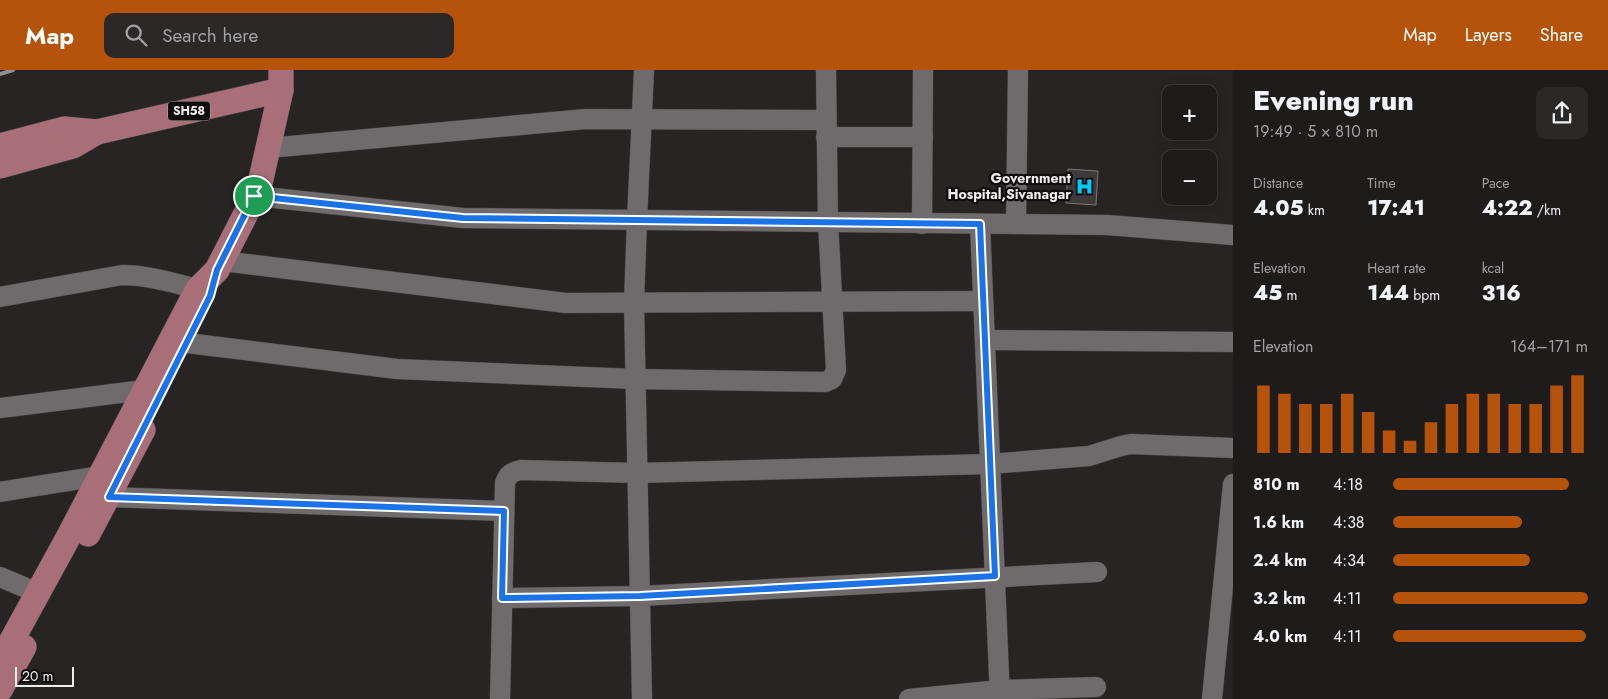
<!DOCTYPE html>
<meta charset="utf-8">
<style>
body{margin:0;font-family:Jost,sans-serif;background:#2b2828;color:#f1f3f6;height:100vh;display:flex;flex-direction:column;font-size:19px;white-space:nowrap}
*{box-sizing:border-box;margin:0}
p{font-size:16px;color:#a1a1a3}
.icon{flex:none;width:28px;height:28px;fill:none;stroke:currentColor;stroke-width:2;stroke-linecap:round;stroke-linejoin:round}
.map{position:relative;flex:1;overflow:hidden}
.sheet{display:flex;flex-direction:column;background:#1e1b1b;width:375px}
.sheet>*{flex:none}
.buttons{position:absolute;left:1162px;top:15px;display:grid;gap:10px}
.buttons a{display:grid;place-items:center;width:55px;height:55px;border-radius:10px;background:#1e1b1b;box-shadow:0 2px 12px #0003,0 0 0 1px #3c393a;font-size:25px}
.scale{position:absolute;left:15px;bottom:12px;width:59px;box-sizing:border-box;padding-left:5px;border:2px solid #efecec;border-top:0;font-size:14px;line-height:18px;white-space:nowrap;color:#efecec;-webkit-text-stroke:4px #0f0d0e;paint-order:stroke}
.pin{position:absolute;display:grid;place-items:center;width:42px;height:42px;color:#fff;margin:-21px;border:2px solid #fff;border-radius:50%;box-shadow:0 1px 5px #0007}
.round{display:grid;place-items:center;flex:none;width:52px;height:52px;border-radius:10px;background:#2b2828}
.headline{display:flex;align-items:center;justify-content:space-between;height:85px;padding:0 20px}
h1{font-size:28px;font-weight:800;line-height:38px}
.figures{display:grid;grid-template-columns:repeat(3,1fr);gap:8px;height:85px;padding:5px 20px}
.figures div{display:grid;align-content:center}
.figures b{font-size:21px;font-weight:800}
.figures small{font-size:14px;font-weight:400}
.figures p{font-size:14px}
.chart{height:140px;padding:10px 20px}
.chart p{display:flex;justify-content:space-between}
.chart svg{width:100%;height:90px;margin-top:5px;stroke:#b45309;stroke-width:6}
ul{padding:0 20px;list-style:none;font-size:16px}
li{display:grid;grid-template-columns:80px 60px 1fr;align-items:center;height:38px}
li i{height:12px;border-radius:6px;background:#b45309}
header{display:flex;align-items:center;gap:30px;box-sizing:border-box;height:70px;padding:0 25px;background:#b45309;color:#fff}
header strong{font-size:24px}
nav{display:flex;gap:28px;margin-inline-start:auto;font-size:18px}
.search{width:350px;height:45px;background:#2b2828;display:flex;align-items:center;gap:12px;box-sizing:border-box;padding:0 18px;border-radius:10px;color:#a1a1a3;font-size:19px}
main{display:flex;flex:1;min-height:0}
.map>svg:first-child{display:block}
.building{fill:#3e393a;stroke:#7c7777}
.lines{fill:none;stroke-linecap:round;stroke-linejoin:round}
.minor-casing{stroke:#464343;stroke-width:21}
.major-casing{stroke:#464343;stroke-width:26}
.minor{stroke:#6f6a6b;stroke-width:20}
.major{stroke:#a86f78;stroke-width:25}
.rail{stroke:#918e8e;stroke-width:4}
.route-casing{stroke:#fff;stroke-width:10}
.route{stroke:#1a73e8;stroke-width:6}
.labels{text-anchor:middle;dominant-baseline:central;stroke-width:4.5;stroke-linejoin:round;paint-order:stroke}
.shield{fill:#0f0d0e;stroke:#aca9a9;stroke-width:1}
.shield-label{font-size:12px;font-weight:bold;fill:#efecec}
.poi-label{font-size:14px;font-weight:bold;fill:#efecec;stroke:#0f0d0e;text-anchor:end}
</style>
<header>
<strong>Map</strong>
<div class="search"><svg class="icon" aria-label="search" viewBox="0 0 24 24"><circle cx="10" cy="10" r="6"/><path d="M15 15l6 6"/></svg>Search here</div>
<nav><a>Map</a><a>Layers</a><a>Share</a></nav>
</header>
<main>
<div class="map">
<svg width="1233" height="629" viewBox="0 0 1233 629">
<rect width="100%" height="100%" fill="#282424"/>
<polygon class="building" points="1068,99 1098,101 1096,135 1066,133"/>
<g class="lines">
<defs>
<g id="minor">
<polyline points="826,67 923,67"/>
<polyline points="268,78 586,49 826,50"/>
<polyline points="254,126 463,148 1107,155 1233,165"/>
<polyline points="922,154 923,0"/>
<polyline points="980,154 1000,629"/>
<polyline points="1016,154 1018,0"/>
<polyline points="222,191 566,233 983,231"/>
<path d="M0 227 122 205C148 205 173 213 198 219"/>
<polyline points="985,270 1233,272"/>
<polyline points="187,273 397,299 635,309 825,312 832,309 836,300 828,152 826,0"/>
<polyline points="0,338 144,320"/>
<polyline points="0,422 100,406"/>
<polyline points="109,427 504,441"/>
<polyline points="0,507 38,523"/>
<polyline points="502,528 640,526 1097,502"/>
<path d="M500 629 505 413C508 404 512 402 521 400L637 403 990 394 1089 386 1121 376 1131 374 1233 378"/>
<polyline points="642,629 634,233 637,150 644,0"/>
<polyline points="909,629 1000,620 1096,617"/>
<polyline points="1212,629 1233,414"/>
</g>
<g id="major">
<polyline points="0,76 64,59 97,62 281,20"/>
<polyline points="0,96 73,76 97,62"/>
<polyline points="88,464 143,360"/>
<polyline points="0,592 69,466 193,228 198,219 217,200 259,118 281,20 281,0"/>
<polyline points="0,620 24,577"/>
</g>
</defs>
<use href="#minor" class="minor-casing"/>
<use href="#major" class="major-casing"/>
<use href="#minor" class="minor"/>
<use href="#major" class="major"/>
<polyline class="rail" points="0,4 13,0"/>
</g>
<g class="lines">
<defs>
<polygon id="route" points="254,126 463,148 980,154 995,506 640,526 502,528 504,441 109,427 210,226 217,200"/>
</defs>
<use href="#route" class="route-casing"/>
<use href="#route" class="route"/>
</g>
<defs>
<symbol id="hospital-bare" viewBox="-9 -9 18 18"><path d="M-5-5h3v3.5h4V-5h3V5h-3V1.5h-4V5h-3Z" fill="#00cbf9" stroke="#0f0d0e" stroke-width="2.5" paint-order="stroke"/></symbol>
</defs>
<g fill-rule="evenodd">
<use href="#hospital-bare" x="1072" y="104" width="25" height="25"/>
</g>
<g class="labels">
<rect class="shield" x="168" y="31.5" width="42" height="19" rx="4"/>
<g class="shield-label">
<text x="189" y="41">SH58</text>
</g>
<g class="poi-label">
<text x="1071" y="108">Government<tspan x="1071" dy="16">Hospital,Sivanagar</tspan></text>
</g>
</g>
</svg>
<div class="buttons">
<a>+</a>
<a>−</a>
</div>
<div class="scale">20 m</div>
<div class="pin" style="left:254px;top:126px;background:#1e9e55"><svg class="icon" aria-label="arrive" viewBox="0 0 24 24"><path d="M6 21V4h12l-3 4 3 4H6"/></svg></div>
</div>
<section class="sheet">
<div class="headline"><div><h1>Evening run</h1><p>19:49 · 5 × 810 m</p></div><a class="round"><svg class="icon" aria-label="share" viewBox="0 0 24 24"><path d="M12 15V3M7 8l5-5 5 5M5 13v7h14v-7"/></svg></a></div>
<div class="figures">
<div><p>Distance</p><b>4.05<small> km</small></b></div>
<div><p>Time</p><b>17:41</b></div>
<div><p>Pace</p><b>4:22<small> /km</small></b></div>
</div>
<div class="figures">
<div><p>Elevation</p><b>45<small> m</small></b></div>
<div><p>Heart rate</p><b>144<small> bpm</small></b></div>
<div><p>kcal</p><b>316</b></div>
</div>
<div class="chart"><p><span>Elevation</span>164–171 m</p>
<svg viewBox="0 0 160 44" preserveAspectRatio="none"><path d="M5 44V11M15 44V15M25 44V20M35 44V20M45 44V15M55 44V24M65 44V33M75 44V38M85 44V29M95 44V20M105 44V15M115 44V15M125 44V20M135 44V20M145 44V11M155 44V6"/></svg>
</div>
<ul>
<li><b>810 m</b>4:18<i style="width:90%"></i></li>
<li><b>1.6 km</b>4:38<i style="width:66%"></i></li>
<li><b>2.4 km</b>4:34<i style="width:70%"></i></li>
<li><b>3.2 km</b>4:11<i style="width:100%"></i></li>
<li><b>4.0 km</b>4:11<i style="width:99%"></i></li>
</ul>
</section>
</main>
